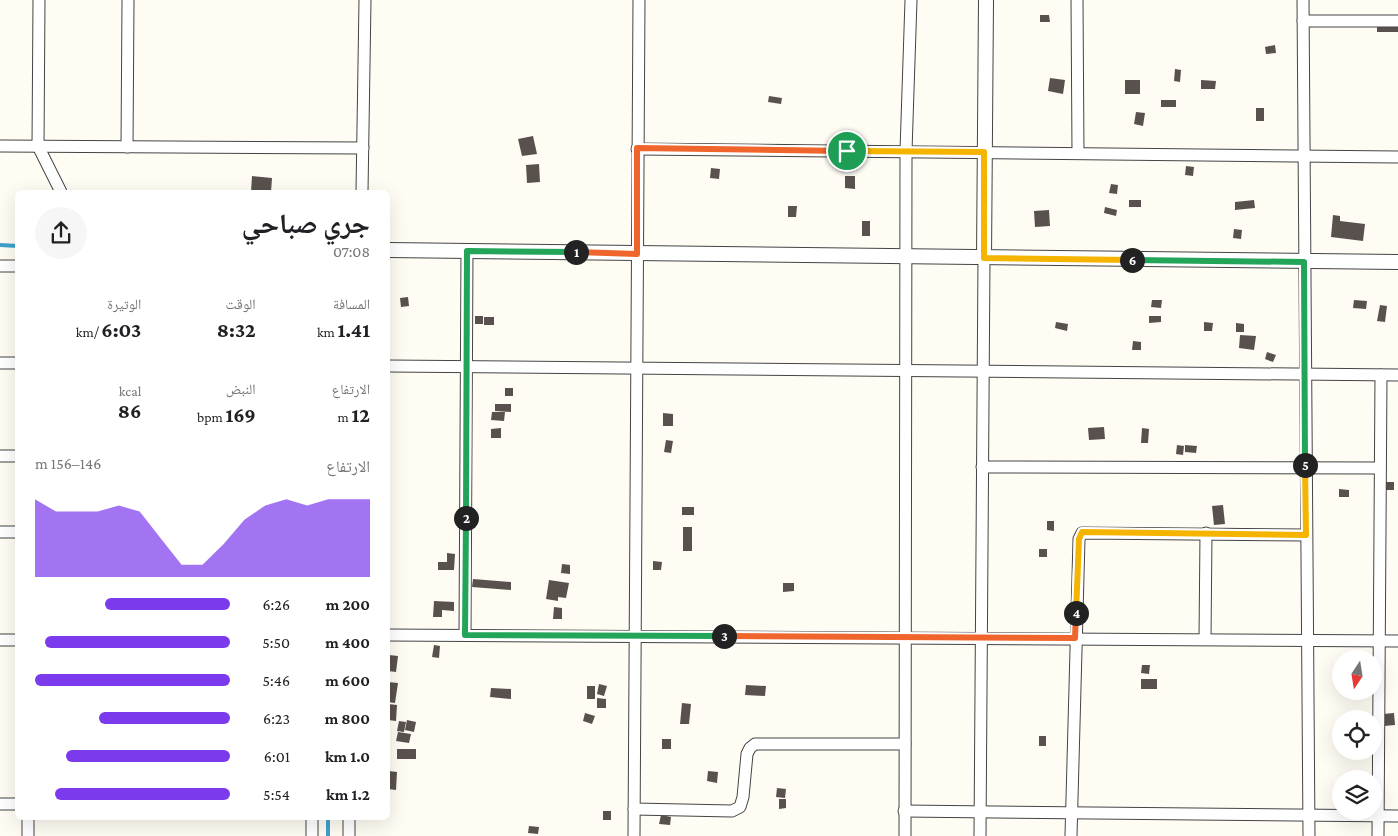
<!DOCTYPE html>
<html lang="ar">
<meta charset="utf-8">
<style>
body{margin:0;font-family:"Crimson Pro","Noto Naskh Arabic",serif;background:#f6f6f6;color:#202124;direction:rtl;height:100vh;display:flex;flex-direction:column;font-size:19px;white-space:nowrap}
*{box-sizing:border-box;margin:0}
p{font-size:16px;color:#757577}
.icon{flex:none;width:28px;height:28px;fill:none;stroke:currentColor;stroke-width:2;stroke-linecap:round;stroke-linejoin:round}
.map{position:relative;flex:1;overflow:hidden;direction:ltr}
.side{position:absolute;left:15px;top:190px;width:375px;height:630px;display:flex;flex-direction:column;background:#fff;border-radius:8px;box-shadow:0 5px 20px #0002;direction:rtl}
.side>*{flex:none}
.needle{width:32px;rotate:192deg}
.tools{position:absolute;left:1332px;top:650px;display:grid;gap:10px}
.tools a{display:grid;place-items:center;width:50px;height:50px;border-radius:50%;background:#fff;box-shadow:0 5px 20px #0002;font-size:25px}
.pin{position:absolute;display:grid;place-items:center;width:42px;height:42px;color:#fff;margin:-21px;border:2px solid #fff;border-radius:50%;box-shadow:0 1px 5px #0007}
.km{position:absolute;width:25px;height:25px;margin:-12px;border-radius:50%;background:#222;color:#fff;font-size:14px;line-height:25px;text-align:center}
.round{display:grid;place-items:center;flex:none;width:52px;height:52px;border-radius:26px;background:#f6f6f6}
.overview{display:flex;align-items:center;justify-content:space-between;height:85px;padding:0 20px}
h1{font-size:28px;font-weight:700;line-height:38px}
.figures{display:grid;grid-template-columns:repeat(3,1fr);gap:8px;height:85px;padding:5px 20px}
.figures div{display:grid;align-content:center}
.figures b{font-size:21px;font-weight:700}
.figures small{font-size:14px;font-weight:400}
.figures p{font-size:14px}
.chart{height:140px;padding:10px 20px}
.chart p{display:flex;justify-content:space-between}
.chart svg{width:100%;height:90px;margin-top:5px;fill:#7c3aed;opacity:.7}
ul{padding:0 20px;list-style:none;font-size:16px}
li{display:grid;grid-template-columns:80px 60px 1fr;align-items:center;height:38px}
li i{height:12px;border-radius:6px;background:#7c3aed}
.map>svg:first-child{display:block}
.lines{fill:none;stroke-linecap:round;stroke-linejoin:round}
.stream{stroke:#40a1cd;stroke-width:4}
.building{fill:#59514d}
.minor-casing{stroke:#444;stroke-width:13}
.tertiary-casing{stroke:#444;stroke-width:16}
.minor{stroke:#fff;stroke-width:11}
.tertiary{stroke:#fff;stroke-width:14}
.split-1-casing{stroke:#fff;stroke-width:10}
.split-2-casing{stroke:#fff;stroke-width:10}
.split-3-casing{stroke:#fff;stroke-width:10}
.split-4-casing{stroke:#fff;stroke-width:10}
.split-5-casing{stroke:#fff;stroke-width:10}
.split-6-casing{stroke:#fff;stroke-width:10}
.split-7-casing{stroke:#fff;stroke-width:10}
.split-1{stroke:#f0652b;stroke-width:6}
.split-2{stroke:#22a559;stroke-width:6}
.split-3{stroke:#22a559;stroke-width:6}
.split-4{stroke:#f0652b;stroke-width:6}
.split-5{stroke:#f5b400;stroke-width:6}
.split-6{stroke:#22a559;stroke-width:6}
.split-7{stroke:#f5b400;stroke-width:6}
</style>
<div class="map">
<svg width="1398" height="836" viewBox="0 0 1398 836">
<rect width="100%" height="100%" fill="#fffcf4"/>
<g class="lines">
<g class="stream">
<polyline points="0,245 18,246"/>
<polyline points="328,836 328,818"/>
</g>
</g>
<g class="building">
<polygon points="1040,15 1049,15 1050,22 1040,22"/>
<rect x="1377" y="22" width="21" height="10"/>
<polygon points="1275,45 1276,53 1266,54 1265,47"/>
<polygon points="1175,69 1181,70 1180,82 1174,81"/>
<polygon points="1050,78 1065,80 1063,94 1048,91"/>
<rect x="1125" y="80" width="15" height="14"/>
<polygon points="1201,80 1216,81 1215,89 1201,89"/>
<polygon points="769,96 782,98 781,104 768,102"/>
<rect x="1161" y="100" width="15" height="7"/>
<rect x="1256" y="108" width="8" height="13"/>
<polygon points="1136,112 1145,113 1143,126 1134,124"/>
<polygon points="533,136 537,154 522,156 518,139"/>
<polygon points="539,164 540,182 527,183 526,165"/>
<polygon points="1186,166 1194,167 1193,176 1185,175"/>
<polygon points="711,168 720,169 719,179 710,178"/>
<polygon points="252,176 272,178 271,192 251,192"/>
<polygon points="845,176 855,176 855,189 845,188"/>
<polygon points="1111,184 1118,185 1117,194 1109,193"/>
<rect x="1129" y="200" width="12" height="7"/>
<polygon points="1254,200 1255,208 1235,210 1235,202"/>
<polygon points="788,206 797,206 796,217 788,217"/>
<polygon points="1105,207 1117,210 1116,216 1104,213"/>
<polygon points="1049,210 1050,226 1035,227 1034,211"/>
<polygon points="1333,215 1340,216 1340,221 1365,224 1363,241 1331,237"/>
<rect x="862" y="221" width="8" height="15"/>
<polygon points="1234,229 1242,230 1241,239 1233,238"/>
<polygon points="408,297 409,306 401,307 400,298"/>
<polygon points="1152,300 1162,300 1161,308 1151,307"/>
<polygon points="1354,300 1367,301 1366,309 1353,308"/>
<polygon points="1380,305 1387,306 1385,322 1377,321"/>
<rect x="475" y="316" width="8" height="8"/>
<polygon points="1149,316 1161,316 1161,322 1149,323"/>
<rect x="484" y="317" width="10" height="8"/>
<polygon points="1056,322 1068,324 1067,331 1055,328"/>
<polygon points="1204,322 1213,323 1212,331 1204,331"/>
<polygon points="1236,323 1244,324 1244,332 1236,332"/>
<polygon points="1240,335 1256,336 1254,350 1239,348"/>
<polygon points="1133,341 1141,342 1141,350 1132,350"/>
<polygon points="1267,352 1276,355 1273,362 1265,359"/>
<rect x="505" y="388" width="8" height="8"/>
<polygon points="495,404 511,404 511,412 495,411"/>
<polygon points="492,412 505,412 504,421 491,420"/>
<polygon points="663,413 673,414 673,426 663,426"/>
<polygon points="1104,427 1105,439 1089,440 1088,428"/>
<polygon points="501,428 501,438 491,438 491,429"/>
<polygon points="1142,428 1149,429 1148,443 1141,443"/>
<polygon points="666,440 673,441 671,453 664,452"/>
<polygon points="1177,445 1184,446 1183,455 1176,454"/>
<polygon points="1185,445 1197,446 1196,453 1185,452"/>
<rect x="1385" y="482" width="9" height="8"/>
<polygon points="1339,489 1349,490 1349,497 1339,497"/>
<polygon points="1223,505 1225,524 1214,525 1212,506"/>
<rect x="682" y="507" width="12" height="8"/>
<polygon points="1047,521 1054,521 1054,531 1047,530"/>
<rect x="683" y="527" width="9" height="24"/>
<rect x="1039" y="549" width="8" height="8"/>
<polygon points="447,553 455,554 454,570 438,570 438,562 447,562"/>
<polygon points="653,561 662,562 661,570 653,570"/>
<polygon points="562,564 570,565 570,574 561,573"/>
<polygon points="473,579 511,582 511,590 472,587"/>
<polygon points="549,580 569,583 566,598 558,597 558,601 546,599"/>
<polygon points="783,583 794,583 794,591 783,592"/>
<polygon points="434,601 454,602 454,611 442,610 442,617 433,617"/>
<polygon points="554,607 562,608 562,619 553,619"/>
<polygon points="434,645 440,646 439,658 432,657"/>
<polygon points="389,655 398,656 396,672 388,671"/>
<polygon points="1142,665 1150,665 1149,674 1141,673"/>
<rect x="1141" y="679" width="16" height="10"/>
<polygon points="388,682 398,683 395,703 388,702"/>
<polygon points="599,684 607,686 604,696 597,694"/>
<polygon points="746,685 766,686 765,696 745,695"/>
<rect x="587" y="686" width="8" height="13"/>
<polygon points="491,688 511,689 511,699 490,697"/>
<polygon points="597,698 606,699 606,708 597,708"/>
<polygon points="682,703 691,704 689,724 680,724"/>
<polygon points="388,704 397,705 396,721 388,720"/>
<polygon points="585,713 595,716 592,724 583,721"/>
<polygon points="1394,713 1395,725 1384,726 1383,714"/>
<polygon points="407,720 416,722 414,732 405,730"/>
<polygon points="399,721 406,722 404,732 397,731"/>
<polygon points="398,732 411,734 409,743 396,741"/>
<rect x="1039" y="736" width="7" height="10"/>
<rect x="662" y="739" width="9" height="10"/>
<rect x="397" y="749" width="19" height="10"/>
<polygon points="389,771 397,772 396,790 388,789"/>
<polygon points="708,771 718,772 717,783 707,781"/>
<polygon points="777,788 786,789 785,798 776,797"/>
<polygon points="779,799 786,799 786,808 779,809"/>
<rect x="603" y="811" width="8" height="9"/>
<polygon points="661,815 671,817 670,825 659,824"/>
<polygon points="529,826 539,827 538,834 528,833"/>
</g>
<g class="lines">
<defs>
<g id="minor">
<polyline points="39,0 38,146 61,192"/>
<polyline points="1077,0 1078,153"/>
<polyline points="1303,0 1309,836"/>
<polyline points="1303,21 1398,21"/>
<polyline points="0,146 363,148"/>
<polyline points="127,147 128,0"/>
<polyline points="637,149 1398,157"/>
<polyline points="362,192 365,0"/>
<polyline points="0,266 18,266"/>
<polyline points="0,363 18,363"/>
<polyline points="388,366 1398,375"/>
<polyline points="0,456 18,456"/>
<polyline points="982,467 1380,468"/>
<polyline points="0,532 18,532"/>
<polyline points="388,635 1398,641"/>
<polyline points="465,635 467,251"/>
<polyline points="1205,639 1206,533"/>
<polyline points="0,640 18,640"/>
<polyline points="0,804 18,804"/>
<polyline points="634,809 732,811 740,807 743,797 747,754 750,748 755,744 905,744"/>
<polyline points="904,811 1398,816"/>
<polyline points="28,836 28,818"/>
<polyline points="312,836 312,818"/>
<polyline points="349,836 349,818"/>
<polyline points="634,836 639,0"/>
<polyline points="905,836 906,151 911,0"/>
<polyline points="980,836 984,258"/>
<polyline points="1071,836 1079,539 1082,533 1306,535"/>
<polyline points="1378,836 1381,375"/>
</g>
<g id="tertiary">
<polyline points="388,250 1398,262"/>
<polyline points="984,258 986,0"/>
</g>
</defs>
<use href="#minor" class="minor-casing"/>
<use href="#tertiary" class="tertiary-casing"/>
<use href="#minor" class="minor"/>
<use href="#tertiary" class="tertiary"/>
</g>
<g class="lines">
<defs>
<polyline id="split-1" points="576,252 637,254 637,148 847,151"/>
<polyline id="split-2" points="466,518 467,251 576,252"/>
<polyline id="split-3" points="466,518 465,635 724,636"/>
<polyline id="split-4" points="724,636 1075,638 1076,613"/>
<polyline id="split-5" points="1076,613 1079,539 1082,532 1306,535 1305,465"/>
<polyline id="split-6" points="1132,260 1304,262 1305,465"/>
<polyline id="split-7" points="847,151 984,152 984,258 1132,260"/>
</defs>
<use href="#split-1" class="split-1-casing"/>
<use href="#split-2" class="split-2-casing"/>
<use href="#split-3" class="split-3-casing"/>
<use href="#split-4" class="split-4-casing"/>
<use href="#split-5" class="split-5-casing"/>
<use href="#split-6" class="split-6-casing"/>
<use href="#split-7" class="split-7-casing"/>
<use href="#split-1" class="split-1"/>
<use href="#split-2" class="split-2"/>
<use href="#split-3" class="split-3"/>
<use href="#split-4" class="split-4"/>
<use href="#split-5" class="split-5"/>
<use href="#split-6" class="split-6"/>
<use href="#split-7" class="split-7"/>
</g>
</svg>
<div class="tools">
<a><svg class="needle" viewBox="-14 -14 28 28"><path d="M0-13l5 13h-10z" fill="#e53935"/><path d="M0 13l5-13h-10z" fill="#757577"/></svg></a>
<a><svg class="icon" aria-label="locate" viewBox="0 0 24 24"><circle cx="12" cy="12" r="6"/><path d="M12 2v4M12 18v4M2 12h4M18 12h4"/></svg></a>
<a><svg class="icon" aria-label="layers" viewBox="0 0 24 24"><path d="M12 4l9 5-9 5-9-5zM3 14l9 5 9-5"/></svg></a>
</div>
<div class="pin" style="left:847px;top:151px;background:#1e9e55"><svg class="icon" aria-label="arrive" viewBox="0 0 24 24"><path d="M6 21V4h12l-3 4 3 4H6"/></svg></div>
<b class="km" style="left:576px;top:252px">1</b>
<b class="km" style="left:466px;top:518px">2</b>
<b class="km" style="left:724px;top:636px">3</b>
<b class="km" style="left:1076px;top:613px">4</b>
<b class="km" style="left:1305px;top:465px">5</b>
<b class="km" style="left:1132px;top:260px">6</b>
<section class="side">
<div class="overview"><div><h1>جري صباحي</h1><p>07:08</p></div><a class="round"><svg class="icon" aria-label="share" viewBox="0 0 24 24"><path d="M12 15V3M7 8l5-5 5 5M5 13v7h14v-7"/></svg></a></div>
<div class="figures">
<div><p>المسافة</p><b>1.41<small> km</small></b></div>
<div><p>الوقت</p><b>8:32</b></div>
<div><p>الوتيرة</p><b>6:03<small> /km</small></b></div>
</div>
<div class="figures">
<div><p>الارتفاع</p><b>12<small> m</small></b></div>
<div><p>النبض</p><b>169<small> bpm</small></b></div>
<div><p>kcal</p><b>86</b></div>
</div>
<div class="chart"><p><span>الارتفاع</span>146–156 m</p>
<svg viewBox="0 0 160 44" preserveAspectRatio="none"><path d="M0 44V6L10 12L20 12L30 12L40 9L50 12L60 25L70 38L80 38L90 28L100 16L110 9L120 6L130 9L140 6L150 6L160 6V44z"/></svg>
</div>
<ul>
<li><b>200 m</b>6:26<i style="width:64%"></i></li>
<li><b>400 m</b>5:50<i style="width:95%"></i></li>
<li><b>600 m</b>5:46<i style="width:100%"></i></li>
<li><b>800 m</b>6:23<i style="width:67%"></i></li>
<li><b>1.0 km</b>6:01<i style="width:84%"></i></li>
<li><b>1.2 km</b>5:54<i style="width:90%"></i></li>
</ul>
</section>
</div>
